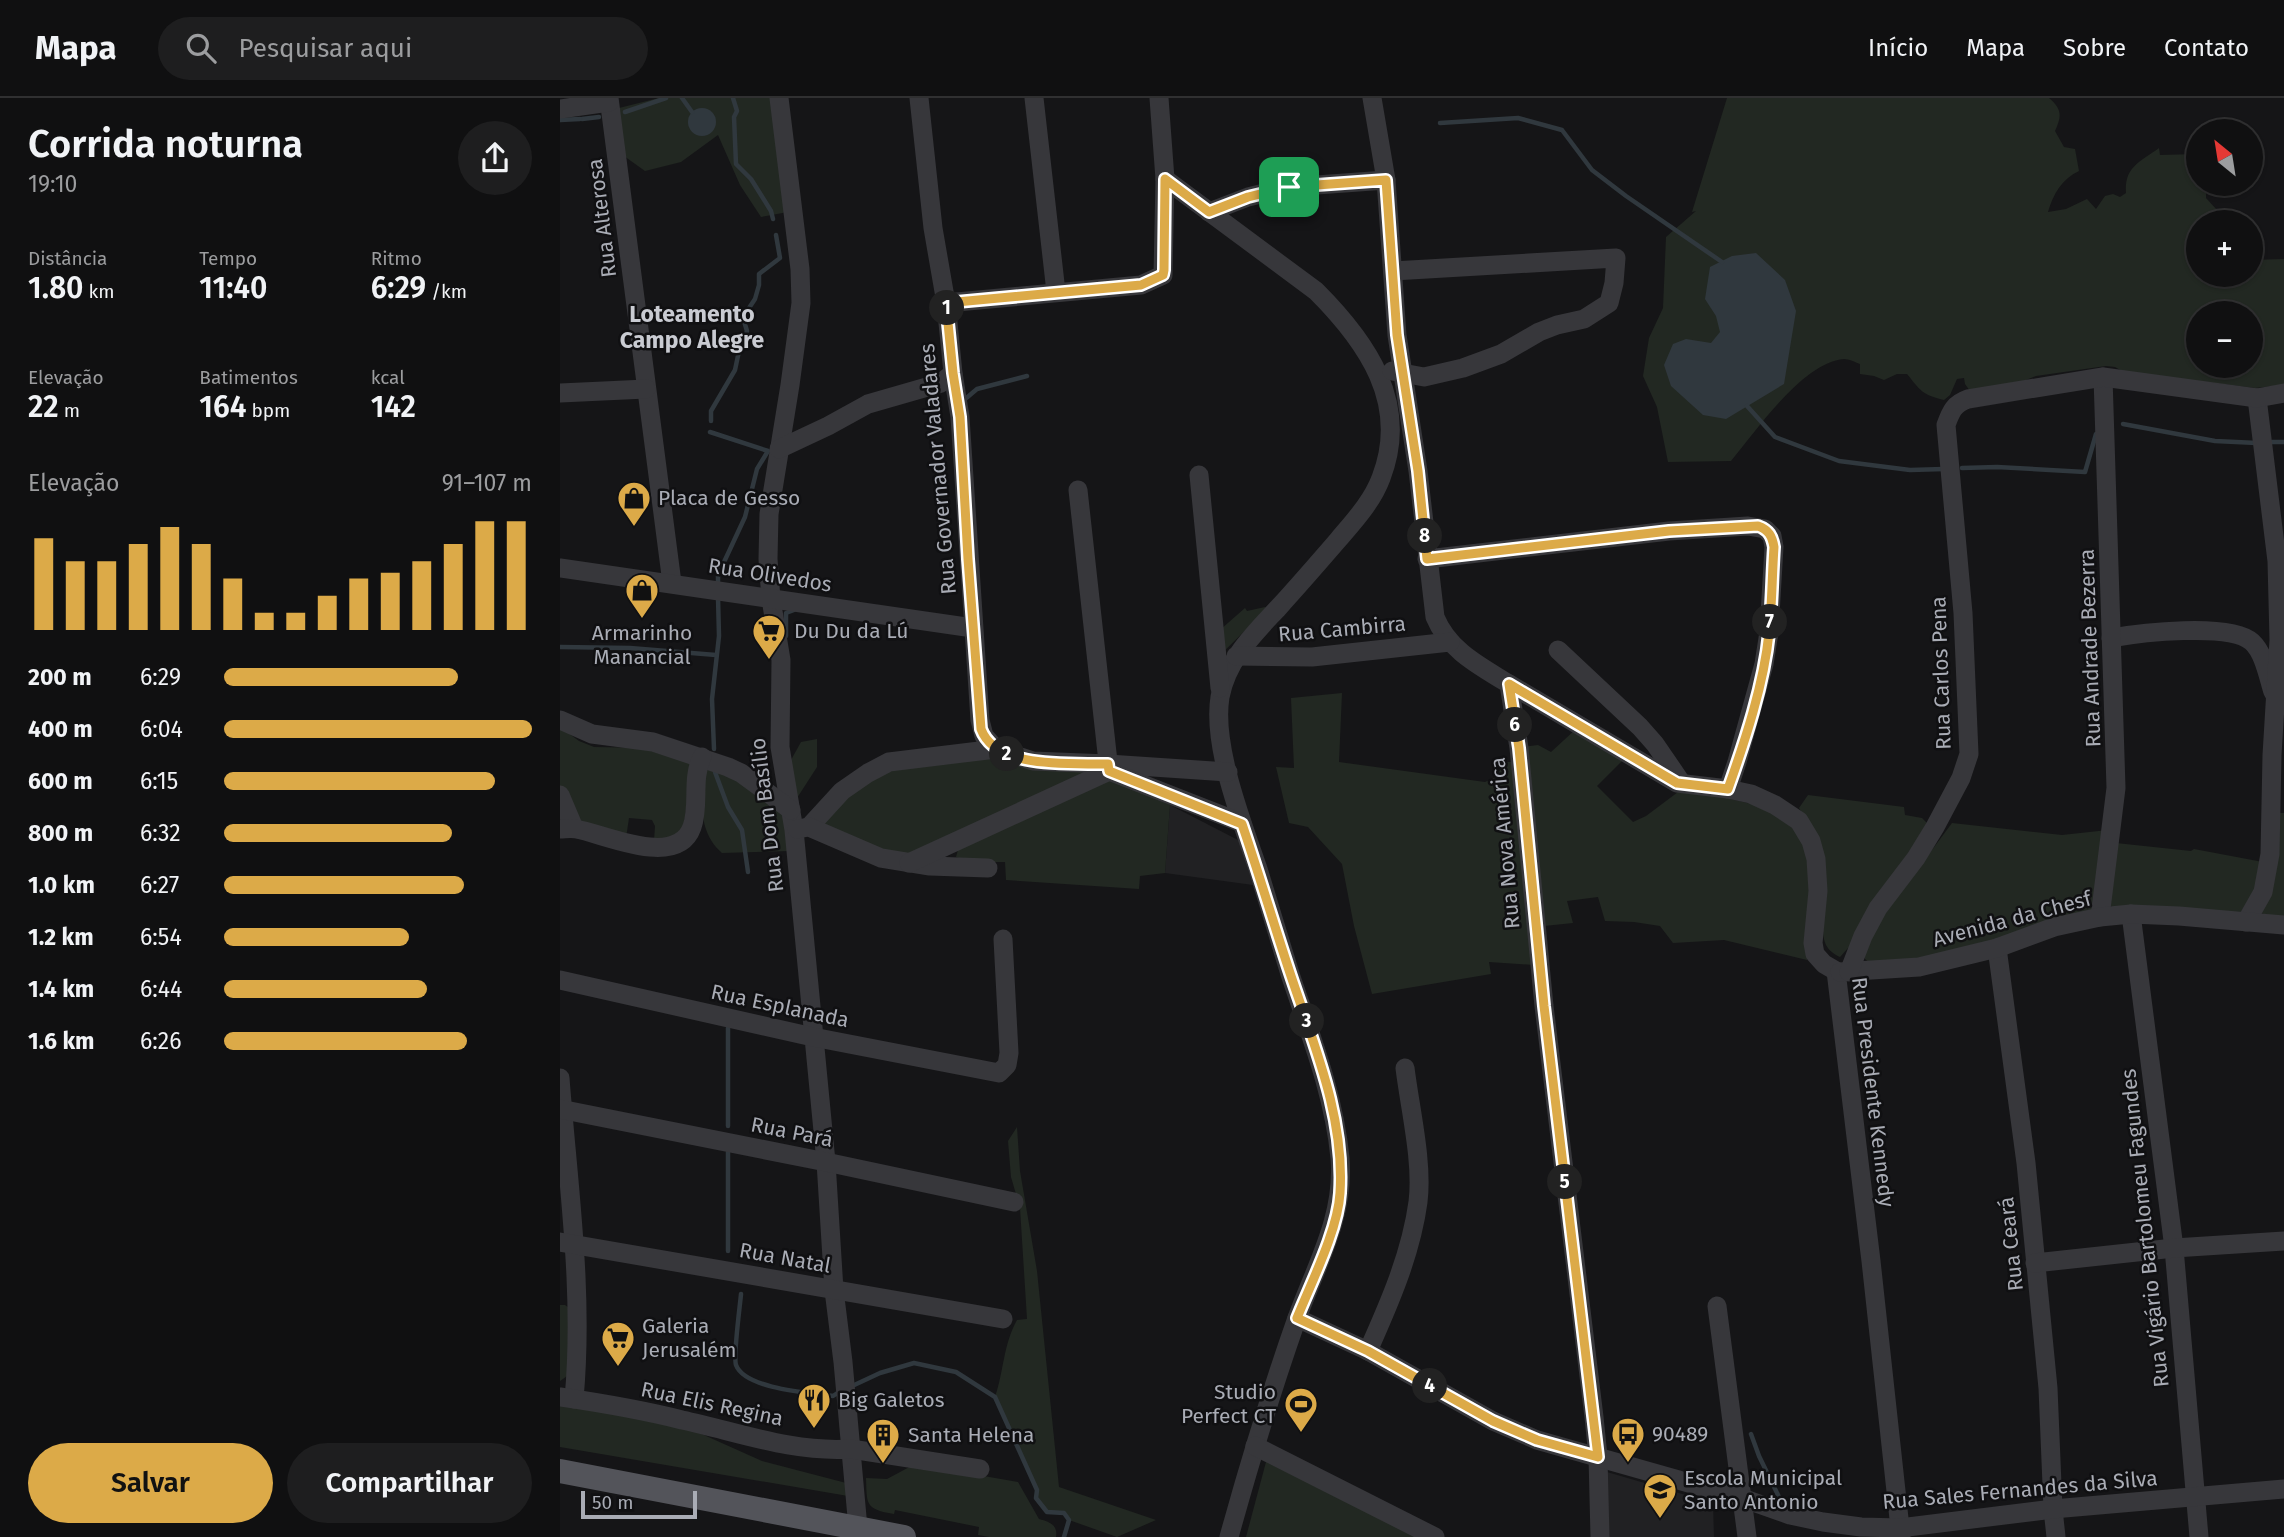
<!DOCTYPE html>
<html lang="pt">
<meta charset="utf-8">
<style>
body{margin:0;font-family:"Fira Sans",sans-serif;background:#1e1e1f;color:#f1f3f6;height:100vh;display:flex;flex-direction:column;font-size:26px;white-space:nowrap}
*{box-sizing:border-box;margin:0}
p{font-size:23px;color:#9c9d9f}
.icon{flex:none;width:38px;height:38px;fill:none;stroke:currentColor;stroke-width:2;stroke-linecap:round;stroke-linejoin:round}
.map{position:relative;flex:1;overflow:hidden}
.side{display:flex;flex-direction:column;background:#101011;width:560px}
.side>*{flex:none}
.needle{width:46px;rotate:330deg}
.fabs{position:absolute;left:1626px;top:21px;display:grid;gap:14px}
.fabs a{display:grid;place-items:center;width:77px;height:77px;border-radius:50%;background:#101011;box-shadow:0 2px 5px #0004,0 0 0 2px #303031;font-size:35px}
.scale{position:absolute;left:21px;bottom:18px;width:116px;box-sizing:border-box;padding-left:7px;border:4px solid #a9acb5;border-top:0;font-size:19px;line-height:24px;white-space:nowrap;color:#a9acb5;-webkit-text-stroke:5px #101012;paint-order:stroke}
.pin{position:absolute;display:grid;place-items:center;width:60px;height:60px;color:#fff;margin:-30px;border-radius:14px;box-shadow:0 4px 10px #0006}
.km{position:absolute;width:35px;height:35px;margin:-18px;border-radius:50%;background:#222;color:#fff;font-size:19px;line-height:35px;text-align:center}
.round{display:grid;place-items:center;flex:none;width:74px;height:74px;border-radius:37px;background:#1e1e1f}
.headline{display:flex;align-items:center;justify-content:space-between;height:119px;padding:0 28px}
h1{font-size:38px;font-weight:600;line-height:52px}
.metrics{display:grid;grid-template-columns:repeat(3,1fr);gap:10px;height:119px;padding:7px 28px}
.metrics div{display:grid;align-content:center}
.metrics b{font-size:30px;font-weight:600}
.metrics small{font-size:19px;font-weight:400}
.metrics p{font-size:19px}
.chart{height:196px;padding:14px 28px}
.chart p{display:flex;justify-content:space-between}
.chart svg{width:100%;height:126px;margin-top:7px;stroke:#dcaa48;stroke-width:6}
.action{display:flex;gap:14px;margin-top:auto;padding:14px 28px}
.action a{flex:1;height:80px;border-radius:42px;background:#dcaa48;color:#111;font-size:28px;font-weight:600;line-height:80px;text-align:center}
.action a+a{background:#1e1e1f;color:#f1f3f6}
ul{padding:0 28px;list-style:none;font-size:23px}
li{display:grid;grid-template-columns:112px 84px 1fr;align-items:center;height:52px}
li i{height:18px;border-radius:9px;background:#dcaa48}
header{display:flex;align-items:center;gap:42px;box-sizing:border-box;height:98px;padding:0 35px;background:#101011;border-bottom:2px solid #303031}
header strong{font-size:33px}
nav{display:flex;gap:38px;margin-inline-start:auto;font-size:24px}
.search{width:490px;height:63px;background:#1e1e1f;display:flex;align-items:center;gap:18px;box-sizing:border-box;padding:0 24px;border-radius:38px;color:#9c9d9f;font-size:26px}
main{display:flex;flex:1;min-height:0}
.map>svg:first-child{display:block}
.built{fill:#212123}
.green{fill:#222822;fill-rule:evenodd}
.water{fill:#30383e}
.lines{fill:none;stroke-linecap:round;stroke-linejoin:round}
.stream{stroke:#30383e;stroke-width:4.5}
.minor{stroke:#37373b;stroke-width:19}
.major{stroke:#53545a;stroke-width:24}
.route-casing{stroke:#fff;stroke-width:14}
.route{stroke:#dcaa48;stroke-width:9}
.labels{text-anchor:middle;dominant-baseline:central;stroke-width:5;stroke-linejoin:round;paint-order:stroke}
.street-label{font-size:21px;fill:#a9acb5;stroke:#101012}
.poi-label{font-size:21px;fill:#a9acb5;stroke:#101012;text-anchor:start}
.neighbourhood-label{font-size:23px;font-weight:bold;fill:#c9cbd2;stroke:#101012}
</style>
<header>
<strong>Mapa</strong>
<div class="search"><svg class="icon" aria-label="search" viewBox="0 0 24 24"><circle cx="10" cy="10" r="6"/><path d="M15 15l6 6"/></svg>Pesquisar aqui</div>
<nav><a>Início</a><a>Mapa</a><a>Sobre</a><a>Contato</a></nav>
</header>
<main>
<section class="side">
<div class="headline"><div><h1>Corrida noturna</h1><p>19:10</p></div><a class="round"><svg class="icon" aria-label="share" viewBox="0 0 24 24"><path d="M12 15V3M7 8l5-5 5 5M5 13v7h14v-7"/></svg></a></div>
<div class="metrics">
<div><p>Distância</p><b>1.80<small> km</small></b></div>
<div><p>Tempo</p><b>11:40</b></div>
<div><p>Ritmo</p><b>6:29<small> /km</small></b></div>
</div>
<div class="metrics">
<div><p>Elevação</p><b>22<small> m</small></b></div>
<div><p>Batimentos</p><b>164<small> bpm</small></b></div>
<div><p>kcal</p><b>142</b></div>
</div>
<div class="chart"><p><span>Elevação</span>91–107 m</p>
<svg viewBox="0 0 160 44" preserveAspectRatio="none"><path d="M5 44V12M15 44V20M25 44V20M35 44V14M45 44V8M55 44V14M65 44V26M75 44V38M85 44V38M95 44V32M105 44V26M115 44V24M125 44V20M135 44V14M145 44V6M155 44V6"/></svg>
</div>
<ul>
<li><b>200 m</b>6:29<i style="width:76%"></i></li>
<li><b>400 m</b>6:04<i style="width:100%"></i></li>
<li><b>600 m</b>6:15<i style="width:88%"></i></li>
<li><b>800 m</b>6:32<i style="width:74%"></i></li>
<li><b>1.0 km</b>6:27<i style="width:78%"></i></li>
<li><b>1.2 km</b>6:54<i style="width:60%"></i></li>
<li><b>1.4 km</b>6:44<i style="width:66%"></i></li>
<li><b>1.6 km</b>6:26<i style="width:79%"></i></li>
</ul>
<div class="action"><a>Salvar</a><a>Compartilhar</a></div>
</section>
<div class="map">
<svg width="1724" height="1439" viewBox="0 0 1724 1439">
<rect width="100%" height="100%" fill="#151517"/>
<g class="built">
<polygon points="610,707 680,743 693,787 605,775"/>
<polygon points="1047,1374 1153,1405 1154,1439 1045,1439"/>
</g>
<g class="green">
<polygon points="99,0 217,0 228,114 201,119 180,87 158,37 121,64 85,73 64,58 59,10"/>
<path d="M1167 0H1489C1502 11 1502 18 1495 33L1504 49 1515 51 1519 73C1502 81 1493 96 1488 114L1506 111 1527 101 1536 111 1545 98 1553 96 1560 99 1566 95C1564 69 1580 64 1599 50L1600 57 1638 56V86H1646V100L1668 124H1638V177H1690L1691 162 1724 161V287L1695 290 1564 274 1555 269 1546 268 1476 278 1461 284 1410 293 1405 286 1404 280 1397 281 1390 297 1384 302C1362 297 1360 292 1347 276H1337L1324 282 1314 278 1300 276V266C1295 264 1289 261 1284 261 1243 264 1196 333 1171 363L1108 364 1097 309 1083 278 1089 240 1103 210 1106 139 1136 113 1132 114ZM1638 215H1690V268H1638Z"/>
<polygon points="705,509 707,511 655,562 652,539 685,510 687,513"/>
<polygon points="782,595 779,664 925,684 936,679 945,664 954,664 974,867 929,864 931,876 812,896 794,828 782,766 748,729 729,725 716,669 734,670 731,600"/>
<polygon points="0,629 19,643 34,649 93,650 133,659 123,735 94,743 95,728 92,722 69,720 66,740 16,726 0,688"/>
<polygon points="1016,631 1065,660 1037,688 1073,724 1086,718 1122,691 1132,692 1213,711 1249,745 1250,824 1247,862 1164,842 1113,845 1100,828 1074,824 1045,823 1038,799 1007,803 1013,825 984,828 963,649 978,647 991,654"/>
<polygon points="257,641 257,669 237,700 231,662 241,644"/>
<path d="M443 660 532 671 352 756 337 757 255 729C275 709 297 685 324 674 356 661 408 662 443 660Z"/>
<path d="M151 665 224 711 231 753 162 755C136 733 142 697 143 666Z"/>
<polygon points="552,679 610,707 605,775 580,778 579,791 446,782 445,764 412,764 396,759 400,745"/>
<path d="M1248 697 1344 709 1345 717 1362 720 1367 725 1298 839 1280 859C1265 852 1263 843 1263 828L1247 723 1239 710Z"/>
<polygon points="1717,715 1724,715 1724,821 1700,815"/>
<polygon points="1392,725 1502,737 1548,732 1537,813 1415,854 1310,865 1305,861 1304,853 1311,834"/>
<polygon points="1556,745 1631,753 1634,751 1703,764 1701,783 1681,814 1557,812 1548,806"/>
<path d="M457 1029 460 1073 477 1173 499 1389 596 1422 557 1439 509 1422 504 1415 487 1414 476 1400 477 1391 435 1299C444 1273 443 1247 457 1222L467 1221 460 1110 451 1079 448 1043Z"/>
<polygon points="0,1207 5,1207 13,1213 10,1276 0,1283"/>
<polygon points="0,1302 135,1333 202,1363 290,1386 288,1398 0,1349"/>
<polygon points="706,1364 860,1439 686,1439"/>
<path d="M355 1366 458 1384 479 1421C490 1424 498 1427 496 1439H429L418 1437 419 1429 335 1412 334 1416C305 1411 307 1407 306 1380L327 1381Z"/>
</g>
<g class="water">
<circle cx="142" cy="24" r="14"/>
<polygon points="1196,155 1225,182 1236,213 1224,286 1166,321 1143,317 1111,288 1104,267 1113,246 1126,241 1151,245 1160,234 1156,218 1145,201 1150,169 1172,158"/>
</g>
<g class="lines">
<g class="stream">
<polyline points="122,0 132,14"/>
<polyline points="173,0 177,13 174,19 176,66 191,81 211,113 213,121"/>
<polyline points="65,14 106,0"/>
<polyline points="22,21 39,19"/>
<polyline points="0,22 20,21"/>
<polyline points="880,25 958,20 1002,32 1032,72 1066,98 1162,164"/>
<polyline points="404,302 417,291 467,278"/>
<polyline points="1187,308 1215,339 1279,363 1350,372 1384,371"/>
<polyline points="151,323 151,313 175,272 179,253 187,233 184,223 189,210 195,201 199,187 199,176 220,160 216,137"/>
<polyline points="1563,326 1655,343 1697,345"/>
<polyline points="150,334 208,353 197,371 185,419 158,477 158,487"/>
<polyline points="1712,344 1724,344"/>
<polyline points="1402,370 1437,369 1525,374 1536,336"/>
<polyline points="226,538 226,515 234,512"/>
<polyline points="0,549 70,550 156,557"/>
<polyline points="154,651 152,601 159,538 158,499"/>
<polyline points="155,674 168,709 182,732 188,774"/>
<polyline points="168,1028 168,930"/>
<polyline points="168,1054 168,1153"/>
<path d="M181 1196C180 1208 173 1259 176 1267 185 1291 250 1295 273 1298L279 1294"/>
<polyline points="290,1289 320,1275 354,1265 396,1274 435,1299 477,1392 476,1400 487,1414 504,1415 509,1422 504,1439"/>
<polyline points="1191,1336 1199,1358 1219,1399"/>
</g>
<g class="minor">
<polyline points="49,0 112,485"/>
<polyline points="219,0 240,171 241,205 230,287 209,416 208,461 211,501 221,562 220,649 234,732 266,1064 274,1192 283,1264 298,1430"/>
<polyline points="359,0 373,130 386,205 393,275 400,319 420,622 424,638 436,651"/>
<polyline points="474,0 496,194"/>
<path d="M812 0 826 82 837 237 858 373 875 519C889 553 920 568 949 586L959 650 984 908 1034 1319 1038 1359 1040 1439"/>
<polyline points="0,11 49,4"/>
<path d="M605 81 756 193C807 244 850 305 821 380 812 404 794 423 778 442 759 464 739 487 719 509 695 535 667 561 660 599 652 648 682 724 698 771 709 806 719 841 730 876 750 936 774 996 780 1060 785 1120 755 1169 736 1223 711 1294 689 1367 669 1439"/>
<polyline points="649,114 688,99 729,89 826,82"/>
<polyline points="386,205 581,187 603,177 605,81 599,0"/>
<polyline points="832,273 864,279 903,270 941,256 979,234 997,227 1024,221 1049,205 1054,185 1056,160 833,173"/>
<polyline points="0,295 86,291"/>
<polyline points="219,351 268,328 308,306 381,285 393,275"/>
<polyline points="639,377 660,590"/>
<polyline points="518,392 549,673"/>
<polyline points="867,461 1109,433 1188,428 1205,431 1212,438 1214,449 1209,534 1204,566 1177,664 1168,691"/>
<polyline points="0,470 413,530"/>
<path d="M1551 540C1579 535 1670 524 1692 544 1704 555 1708 578 1713 594"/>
<polyline points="998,552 1080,629 1095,646 1121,684"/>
<polyline points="676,558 752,559 890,544"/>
<polyline points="949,586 1117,685 1168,691 1191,696 1215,707 1239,723 1251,743 1256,761 1258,793 1253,845 1255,856 1264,866 1276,873 1311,1163 1341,1439"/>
<polyline points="0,622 32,636 93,644 168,669 181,675 231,712"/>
<polyline points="0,697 14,730"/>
<polyline points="249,729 282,693 308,675 329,664 436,651 473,663 548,666 668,674"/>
<path d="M0 731C5 731 11 730 16 731 45 736 117 771 132 729 140 706 131 682 142 659"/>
<polyline points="237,731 249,729 321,760 370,768 428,770"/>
<polyline points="349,765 549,673 682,725"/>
<polyline points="1571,816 1614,1150 1639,1439"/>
<polyline points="1540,819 1556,690 1543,279"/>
<polyline points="1686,824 1703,794 1710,756 1712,657 1719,542 1717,463 1697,300"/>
<polyline points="1437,850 1466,1065 1488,1290 1493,1411 1496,1439"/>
<polyline points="1280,874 1359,869 1437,850 1494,829 1540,819 1571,816 1619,818 1724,827"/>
<path d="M1289 874 1303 838 1318 810 1356 760 1375 729 1401 680 1409 656 1403 515 1386 327C1391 313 1394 306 1408 301L1543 279 1697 300 1724 295"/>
<polyline points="0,882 253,939 439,975 447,967 449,955 443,841"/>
<path d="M0 980C8 1087 24 1193 14 1301"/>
<polyline points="0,1011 266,1064 454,1104"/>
<polyline points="0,1144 443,1221"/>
<polyline points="1475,1165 1614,1150 1724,1143"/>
<polyline points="1157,1208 1187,1439"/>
<polyline points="737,1220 808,1253 933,1323 977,1342 1182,1400 1230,1417 1263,1424 1301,1429 1340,1430 1493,1411 1724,1391"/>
<path d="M808 1253C829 1206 851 1156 858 1104 863 1064 850 1011 845 970"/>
<path d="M0 1299C41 1305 82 1312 122 1322 178 1334 233 1355 291 1351L420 1371"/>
<polyline points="695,1348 875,1439"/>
</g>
<polyline class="major" points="0,1373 344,1439"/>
</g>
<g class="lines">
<defs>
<path id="route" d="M605 81 649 114 688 99 729 89 826 82 837 237 858 373 867 461 1109 433 1198 428C1209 432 1212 438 1214 449 1212 478 1212 507 1209 535 1204 586 1185 643 1168 691L1117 685 949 586 959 650 984 908 1038 1359 977 1342 933 1323 808 1253 737 1220C751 1185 778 1132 780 1095 785 1020 754 947 731 878 714 827 699 776 682 726L549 673 548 666C512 665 436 672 421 631L408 461 400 319 393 275 386 205 581 187 603 177 604 172Z"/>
</defs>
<use href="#route" class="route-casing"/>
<use href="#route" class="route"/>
</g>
<defs>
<symbol id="shop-pin" viewBox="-11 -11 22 30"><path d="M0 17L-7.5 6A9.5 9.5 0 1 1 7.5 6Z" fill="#dcaa48" stroke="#101012"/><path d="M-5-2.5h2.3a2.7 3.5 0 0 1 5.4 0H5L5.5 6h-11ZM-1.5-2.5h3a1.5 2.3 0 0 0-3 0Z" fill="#111"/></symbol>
<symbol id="supermarket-pin" viewBox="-11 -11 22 30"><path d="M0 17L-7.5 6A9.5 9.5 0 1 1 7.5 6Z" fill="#dcaa48" stroke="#101012"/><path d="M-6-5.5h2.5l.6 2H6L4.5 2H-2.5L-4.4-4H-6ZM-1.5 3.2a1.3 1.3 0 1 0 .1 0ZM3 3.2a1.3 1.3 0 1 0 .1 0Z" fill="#111"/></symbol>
<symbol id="restaurant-pin" viewBox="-11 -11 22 30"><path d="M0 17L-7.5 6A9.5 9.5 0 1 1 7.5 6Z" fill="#dcaa48" stroke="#101012"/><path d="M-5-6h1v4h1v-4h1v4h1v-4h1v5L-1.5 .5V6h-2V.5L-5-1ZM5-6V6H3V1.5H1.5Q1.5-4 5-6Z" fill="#111"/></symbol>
<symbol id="stadium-pin" viewBox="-11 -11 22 30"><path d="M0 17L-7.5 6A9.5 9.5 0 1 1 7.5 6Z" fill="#dcaa48" stroke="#101012"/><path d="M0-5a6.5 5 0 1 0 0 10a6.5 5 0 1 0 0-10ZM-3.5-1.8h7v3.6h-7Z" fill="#111"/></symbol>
<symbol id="bus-pin" viewBox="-11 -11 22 30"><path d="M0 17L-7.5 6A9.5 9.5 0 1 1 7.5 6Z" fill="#dcaa48" stroke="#101012"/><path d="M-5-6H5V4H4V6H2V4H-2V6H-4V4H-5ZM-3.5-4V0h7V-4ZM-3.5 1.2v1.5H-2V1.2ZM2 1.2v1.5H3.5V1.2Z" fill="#111"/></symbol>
<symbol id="building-pin" viewBox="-11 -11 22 30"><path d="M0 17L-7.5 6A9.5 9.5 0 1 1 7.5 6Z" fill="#dcaa48" stroke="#101012"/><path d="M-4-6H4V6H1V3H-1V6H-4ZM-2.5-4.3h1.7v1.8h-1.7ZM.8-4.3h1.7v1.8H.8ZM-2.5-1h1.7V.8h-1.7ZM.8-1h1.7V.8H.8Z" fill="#111"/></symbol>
<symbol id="school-pin" viewBox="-11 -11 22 30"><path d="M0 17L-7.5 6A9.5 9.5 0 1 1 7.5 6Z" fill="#dcaa48" stroke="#101012"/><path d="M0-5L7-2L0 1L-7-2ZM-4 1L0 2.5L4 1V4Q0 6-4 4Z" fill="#111"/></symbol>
</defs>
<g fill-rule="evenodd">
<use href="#shop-pin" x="55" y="381" width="38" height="52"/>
<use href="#shop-pin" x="63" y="473" width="38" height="52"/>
<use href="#supermarket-pin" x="190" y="514" width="38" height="52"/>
<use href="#supermarket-pin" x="39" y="1221" width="38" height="52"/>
<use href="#restaurant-pin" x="235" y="1283" width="38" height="52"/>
<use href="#stadium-pin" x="722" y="1287" width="38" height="52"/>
<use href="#bus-pin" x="1049" y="1317" width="38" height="52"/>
<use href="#building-pin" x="304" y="1318" width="38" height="52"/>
<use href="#school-pin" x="1081" y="1373" width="38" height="52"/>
</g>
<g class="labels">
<g class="street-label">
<text transform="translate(42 120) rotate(-97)">Rua Alterosa</text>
<text transform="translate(378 371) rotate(-95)">Rua Governador Valadares</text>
<text transform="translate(210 477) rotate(9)">Rua Olivedos</text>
<text transform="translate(782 531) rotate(-5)">Rua Cambirra</text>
<text transform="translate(1530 550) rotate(-92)">Rua Andrade Bezerra</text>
<text transform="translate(1381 575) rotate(-92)">Rua Carlos Pena</text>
<text transform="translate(207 717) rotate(-97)">Rua Dom Basílio</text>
<text transform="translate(945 745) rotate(-95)">Rua Nova América</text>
<text transform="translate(1452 821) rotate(-15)">Avenida da Chesf</text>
<text transform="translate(220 908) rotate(12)">Rua Esplanada</text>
<text transform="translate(1313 994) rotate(83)">Rua Presidente Kennedy</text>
<text transform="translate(232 1034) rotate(11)">Rua Pará</text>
<text transform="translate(1585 1130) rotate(-96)">Rua Vigário Bartolomeu Fagundes</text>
<text transform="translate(1451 1146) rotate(-96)">Rua Ceará</text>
<text transform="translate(225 1160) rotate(10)">Rua Natal</text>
<text transform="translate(152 1306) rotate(12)">Rua Elis Regina</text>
<text transform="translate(1460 1392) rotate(-5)">Rua Sales Fernandes da Silva</text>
</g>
<g class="poi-label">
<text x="98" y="400">Placa de Gesso</text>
<text x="234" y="533">Du Du da Lú</text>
<text x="82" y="535" text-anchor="middle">Armarinho<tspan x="82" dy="24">Manancial</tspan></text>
<text x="82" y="1228">Galeria<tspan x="82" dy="24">Jerusalém</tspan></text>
<text x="716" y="1294" text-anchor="end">Studio<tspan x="716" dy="24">Perfect CT</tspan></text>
<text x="278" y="1302">Big Galetos</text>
<text x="1092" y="1336">90489</text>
<text x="348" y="1337">Santa Helena</text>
<text x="1124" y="1380">Escola Municipal<tspan x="1124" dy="24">Santo Antonio</tspan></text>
</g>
<g class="neighbourhood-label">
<text x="132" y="216">Loteamento<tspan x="132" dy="26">Campo Alegre</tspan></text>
</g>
</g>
</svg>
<div class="fabs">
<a><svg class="needle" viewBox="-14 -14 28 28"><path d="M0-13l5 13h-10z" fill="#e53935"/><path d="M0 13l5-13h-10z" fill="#9c9d9f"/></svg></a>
<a>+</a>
<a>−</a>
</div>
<div class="scale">50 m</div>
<div class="pin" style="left:729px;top:89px;background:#1e9e55"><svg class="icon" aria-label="arrive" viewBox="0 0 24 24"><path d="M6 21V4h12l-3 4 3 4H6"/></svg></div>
<b class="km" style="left:387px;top:210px">1</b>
<b class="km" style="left:447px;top:656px">2</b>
<b class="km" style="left:747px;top:923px">3</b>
<b class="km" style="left:870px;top:1288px">4</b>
<b class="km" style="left:1005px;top:1084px">5</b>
<b class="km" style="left:955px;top:627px">6</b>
<b class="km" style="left:1210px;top:524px">7</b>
<b class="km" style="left:865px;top:438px">8</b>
</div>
</main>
